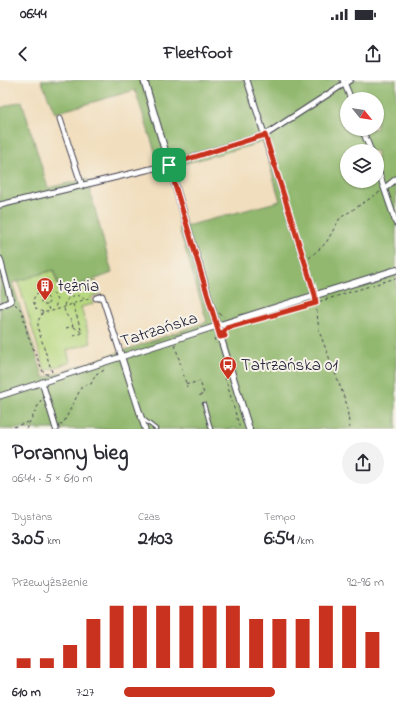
<!DOCTYPE html>
<html lang="pl">
<meta charset="utf-8">
<style>
body{margin:0;font-family:"Indie Flower",sans-serif;background:#f2f2f3;color:#2b2b33;height:100vh;display:flex;flex-direction:column;font-size:15px;white-space:nowrap}
*{box-sizing:border-box;margin:0}
p{font-size:13px;color:#7c7c81}
.icon{flex:none;width:22px;height:22px;fill:none;stroke:currentColor;stroke-width:2;stroke-linecap:round;stroke-linejoin:round}
.map{position:relative;height:349px;overflow:hidden}
.details{display:flex;flex-direction:column;background:#fff;flex:1}
.details>*{flex:none}
.needle{width:26px;rotate:120deg}
.tools{position:absolute;left:340px;top:12px;display:grid;gap:8px}
.tools a{display:grid;place-items:center;width:44px;height:44px;border-radius:50%;background:#fff;box-shadow:0 1px 3px #0004;font-size:20px}
.pin{position:absolute;display:grid;place-items:center;width:34px;height:34px;color:#fff;margin:-17px;border-radius:8px;box-shadow:0 2px 6px #0006}
.round{display:grid;place-items:center;flex:none;width:42px;height:42px;border-radius:21px;background:#f2f2f3}
.overview{display:flex;align-items:center;justify-content:space-between;height:68px;padding:0 12px}
h1{font-size:22px;font-weight:700;line-height:30px}
.metrics{display:grid;grid-template-columns:repeat(3,1fr);gap:6px;height:68px;padding:4px 12px}
.metrics div{display:grid;align-content:center}
.metrics b{font-size:20px;font-weight:700}
.metrics small{font-size:11px;font-weight:400}
.metrics p{font-size:11px}
.chart{height:112px;padding:8px 12px}
.chart p{display:flex;justify-content:space-between}
.chart svg{width:100%;height:72px;margin-top:4px;stroke:#c8321e;stroke-width:6}
ul{padding:0 12px;list-style:none;font-size:13px}
li{display:grid;grid-template-columns:64px 48px 1fr;align-items:center;height:30px}
li i{height:10px;border-radius:5px;background:#c8321e}
.status{display:flex;justify-content:space-between;align-items:center;height:28px;padding:0 20px;background:#fff;direction:ltr}
.status svg{height:11px;fill:currentColor}
header{display:flex;justify-content:space-between;align-items:center;height:52px;padding:0 12px;background:#fff;font-size:18px;font-weight:700}
.map>svg:first-child{display:block}
.green{fill:#b7d880;stroke:#6c7d5e}
.forest{fill:#91b86e;stroke:#5a6d54;fill-rule:evenodd}
.lines{fill:none;stroke-linecap:round;stroke-linejoin:round}
.service-casing{stroke:#413e4f;stroke-width:4.5}
.minor-casing{stroke:#413e4f;stroke-width:7}
.tertiary-casing{stroke:#413e4f;stroke-width:8}
.path{stroke:#413e4f;stroke-width:1;stroke-dasharray:3 3;stroke-linecap:butt}
.service{stroke:#fff;stroke-width:2.5}
.minor{stroke:#fff;stroke-width:5}
.tertiary{stroke:#fff;stroke-width:6}
.route-casing{stroke:#fff;stroke-width:8}
.route{stroke:#c8321e;stroke-width:5}
.labels{text-anchor:middle;dominant-baseline:central;stroke-width:4;stroke-linejoin:round;paint-order:stroke}
.poi-label{font-size:17px;fill:#22223b;stroke:#f7f3e8;text-anchor:start}
.street-label{font-size:17px;fill:#22223b;stroke:#f7f3e8}
</style>
<div class="status"><b>06:44</b><svg viewBox="0 0 49 12"><path d="M0 12V9h3v3zM5 12V6h3v6zM10 12V3h3v9zM15 12V0h3v12zM26 1h20v11H26zM47 4h2v5h-2z"/></svg></div>
<header><svg class="icon" aria-label="back" viewBox="0 0 24 24"><path d="M15 5l-7 7 7 7"/></svg>Fleetfoot<svg class="icon" aria-label="share" viewBox="0 0 24 24"><path d="M12 15V3M7 8l5-5 5 5M5 13v7h14v-7"/></svg></header>
<div class="map">
<svg width="396" height="349" viewBox="0 0 396 349">
<rect width="100%" height="100%" fill="#f7f3e8"/>
<filter id="ink" filterUnits="userSpaceOnUse"><feTurbulence type="fractalNoise" baseFrequency=".025" numOctaves="2"/><feDisplacementMap in="SourceGraphic" scale="8" xChannelSelector="R" yChannelSelector="G"/><feConvolveMatrix kernelMatrix="1 2 1 2 8 2 1 2 1" color-interpolation-filters="sRGB"/></filter>
<filter id="wash" filterUnits="userSpaceOnUse"><feTurbulence type="fractalNoise" baseFrequency=".012" numOctaves="4" result="noise"/><feDisplacementMap in="SourceGraphic" scale="16" xChannelSelector="R" yChannelSelector="G"/><feGaussianBlur stdDeviation="0.9" result="paint"/><feColorMatrix in="noise" values="0 0 0 0 0 0 0 0 0 0 0 0 0 0 0 0 0 1.4 0 .05"/><feComposite in="paint" operator="in"/></filter>
<g filter="url(#wash)">
<rect width="100%" height="100%" fill="#f1debe"/>
<polygon class="green" points="53,190 60,213 96,201 100,214 91,217 93,224 81,227 91,263 67,270 70,282 45,291 18,201"/>
<path class="forest" d="M41 0H396V349H0V28L22 21 48 108 87 99 112 193 61 212 54 190 12 203 44 298 207 242 179 148 280 121 263 62 161 90 135 10 55 33ZM347 19H377V49H347ZM347 71H377V101H347Z"/>
</g>
<g filter="url(#ink)">
<g class="lines">
<defs>
<g id="service">
<polyline points="204,324 211,349"/>
<polyline points="142,338 156,349"/>
</g>
<g id="minor">
<polyline points="247,0 315,215"/>
<polyline points="343,0 351,19"/>
<polyline points="60,39 82,106"/>
<polyline points="362,49 371,71"/>
<polyline points="377,87 396,143"/>
<polyline points="385,108 396,99"/>
<polyline points="0,125 163,86 265,55 350,0"/>
<polyline points="0,179 11,221 0,226"/>
<polyline points="96,218 102,216 145,349"/>
<polyline points="42,302 56,349"/>
<polyline points="0,316 217,246"/>
</g>
<g id="tertiary">
<polyline points="144,0 217,246 249,349"/>
<polyline points="217,246 396,190"/>
</g>
</defs>
<use href="#service" class="service-casing"/>
<use href="#minor" class="minor-casing"/>
<use href="#tertiary" class="tertiary-casing"/>
<g class="path">
<polyline points="309,178 326,163 340,138 380,112"/>
<polyline points="15,224 22,231 28,256 44,294 48,294"/>
<polyline points="73,224 82,253 74,256"/>
<polyline points="316,224 319,251 346,322 350,349"/>
<polyline points="47,225 43,225 41,222 41,218 46,216 49,219 49,222 47,225 50,232"/>
<polyline points="43,232 36,229 33,220 36,214 44,210 53,213 57,220 55,229"/>
<polyline points="285,232 396,198"/>
<polyline points="219,233 224,237"/>
<polyline points="74,247 81,252"/>
<path d="M66 248 73 246C72 239 67 238 65 232 60 220 75 210 84 219"/>
<polyline points="214,258 216,264"/>
<polyline points="175,265 187,307"/>
<polyline points="222,286 240,349"/>
<path d="M52 292 38 249V241L43 232C54 233 77 221 90 218"/>
<polyline points="186,303 189,304 200,301 204,314 198,316"/>
<polyline points="60,345 63,344 82,306 91,304 96,294 103,291 104,288"/>
<polyline points="8,349 30,341"/>
<polyline points="26,349 41,320"/>
</g>
<use href="#service" class="service"/>
<use href="#minor" class="minor"/>
<use href="#tertiary" class="tertiary"/>
</g>
</g>
<g class="lines" filter="url(#ink)">
<defs>
<polygon id="route" points="265,55 315,215 316,223 227,248 223,253 225,256 220,257 169,85"/>
</defs>
<use href="#route" class="route-casing"/>
<use href="#route" class="route"/>
</g>
<defs>
<symbol id="building-pin" viewBox="-11 -11 22 30"><path d="M0 17L-7.5 6A9.5 9.5 0 1 1 7.5 6Z" fill="#c8321e" stroke="#f7f3e8"/><path d="M-4-6H4V6H1V3H-1V6H-4ZM-2.5-4.3h1.7v1.8h-1.7ZM.8-4.3h1.7v1.8H.8ZM-2.5-1h1.7V.8h-1.7ZM.8-1h1.7V.8H.8Z" fill="#fff"/></symbol>
<symbol id="bus-pin" viewBox="-11 -11 22 30"><path d="M0 17L-7.5 6A9.5 9.5 0 1 1 7.5 6Z" fill="#c8321e" stroke="#f7f3e8"/><path d="M-5-6H5V4H4V6H2V4H-2V6H-4V4H-5ZM-3.5-4V0h7V-4ZM-3.5 1.2v1.5H-2V1.2ZM2 1.2v1.5H3.5V1.2Z" fill="#fff"/></symbol>
</defs>
<g fill-rule="evenodd">
<use href="#building-pin" x="35" y="196" width="20" height="27"/>
<use href="#bus-pin" x="218" y="275" width="20" height="27"/>
</g>
<g class="labels">
<g class="poi-label">
<text x="58" y="206">tężnia</text>
<text x="241" y="285">Tatrzańska 01</text>
</g>
<g class="street-label">
<text transform="translate(159 250) rotate(-18)">Tatrzańska</text>
</g>
</g>
</svg>
<div class="tools">
<a><svg class="needle" viewBox="-14 -14 28 28"><path d="M0-13l5 13h-10z" fill="#e53935"/><path d="M0 13l5-13h-10z" fill="#7c7c81"/></svg></a>
<a><svg class="icon" aria-label="layers" viewBox="0 0 24 24"><path d="M12 4l9 5-9 5-9-5zM3 14l9 5 9-5"/></svg></a>
</div>
<div class="pin" style="left:169px;top:85px;background:#1e9e55"><svg class="icon" aria-label="arrive" viewBox="0 0 24 24"><path d="M6 21V4h12l-3 4 3 4H6"/></svg></div>
</div>
<section class="details">
<div class="overview"><div><h1>Poranny bieg</h1><p>06:44 · 5 × 610 m</p></div><a class="round"><svg class="icon" aria-label="share" viewBox="0 0 24 24"><path d="M12 15V3M7 8l5-5 5 5M5 13v7h14v-7"/></svg></a></div>
<div class="metrics">
<div><p>Dystans</p><b>3.05<small> km</small></b></div>
<div><p>Czas</p><b>21:03</b></div>
<div><p>Tempo</p><b>6:54<small> /km</small></b></div>
</div>
<div class="chart"><p><span>Przewyższenie</span>92–96 m</p>
<svg viewBox="0 0 160 44" preserveAspectRatio="none"><path d="M5 44V38M15 44V38M25 44V30M35 44V14M45 44V6M55 44V6M65 44V6M75 44V6M85 44V6M95 44V6M105 44V14M115 44V14M125 44V14M135 44V6M145 44V6M155 44V22"/></svg>
</div>
<ul>
<li><b>610 m</b>7:27<i style="width:58%"></i></li>
</ul>
</section>
